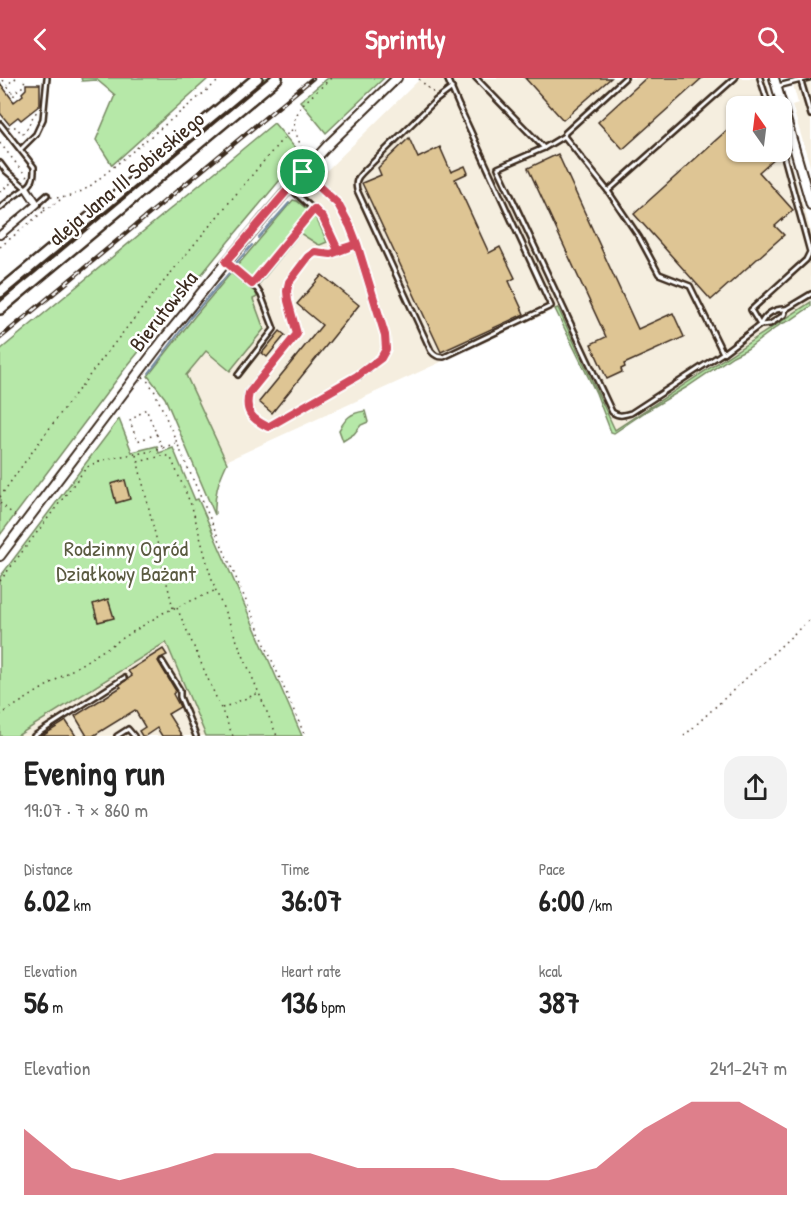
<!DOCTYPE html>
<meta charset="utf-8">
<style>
body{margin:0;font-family:"Patrick Hand",sans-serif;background:#f2f2f2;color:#222;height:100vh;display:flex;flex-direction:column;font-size:22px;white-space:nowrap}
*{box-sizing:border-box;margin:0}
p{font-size:20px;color:#767676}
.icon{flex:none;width:33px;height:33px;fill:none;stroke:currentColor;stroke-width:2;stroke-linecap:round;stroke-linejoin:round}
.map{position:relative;height:658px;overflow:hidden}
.side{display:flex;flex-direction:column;background:#fff;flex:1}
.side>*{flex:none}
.needle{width:39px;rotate:346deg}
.controls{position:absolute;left:726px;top:18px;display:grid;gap:12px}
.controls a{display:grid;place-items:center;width:66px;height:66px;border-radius:12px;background:#fff;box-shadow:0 2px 4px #0004;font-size:30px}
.pin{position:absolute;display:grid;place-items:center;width:51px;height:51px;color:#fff;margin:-26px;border:3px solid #fff;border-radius:50%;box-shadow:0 2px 6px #0007}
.round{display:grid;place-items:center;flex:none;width:63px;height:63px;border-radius:18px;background:#f2f2f2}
.summary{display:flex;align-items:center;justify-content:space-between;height:102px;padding:0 24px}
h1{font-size:33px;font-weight:700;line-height:45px}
.metrics{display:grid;grid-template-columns:repeat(3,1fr);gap:9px;height:102px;padding:6px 24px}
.metrics div{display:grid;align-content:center}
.metrics b{font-size:30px;font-weight:700}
.metrics small{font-size:16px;font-weight:400}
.metrics p{font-size:16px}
.chart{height:168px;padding:12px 24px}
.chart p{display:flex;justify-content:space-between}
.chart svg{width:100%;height:108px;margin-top:6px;fill:#d1495b;opacity:.7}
header{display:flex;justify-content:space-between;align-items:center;height:78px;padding:0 24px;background:#d1495b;color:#fff;font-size:27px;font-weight:700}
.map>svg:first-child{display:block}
.built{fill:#f5eedf}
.green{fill:#b6e8a8;stroke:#788963;stroke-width:1.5}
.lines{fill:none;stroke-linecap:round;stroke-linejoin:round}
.stream{stroke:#758ca1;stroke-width:2}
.building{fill:#dec594;stroke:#3b2a1e;stroke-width:1.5}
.service-casing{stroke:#3b2a1e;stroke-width:8}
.minor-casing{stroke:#3b2a1e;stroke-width:10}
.tertiary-casing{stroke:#3b2a1e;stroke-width:12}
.secondary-casing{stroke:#3b2a1e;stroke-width:14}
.path{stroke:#3b2a1e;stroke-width:1.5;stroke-dasharray:1.5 4.5;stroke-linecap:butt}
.service{stroke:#fff;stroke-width:3}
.minor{stroke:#fff;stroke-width:6}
.tertiary{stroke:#fff;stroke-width:8}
.secondary{stroke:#fff;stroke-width:9}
.rail-casing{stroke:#3b2a1e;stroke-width:4.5}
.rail{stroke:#fff;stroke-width:2;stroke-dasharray:7;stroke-linecap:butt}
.route-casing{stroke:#fff;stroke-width:12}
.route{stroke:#d1495b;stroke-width:8}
.labels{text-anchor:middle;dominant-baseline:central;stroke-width:5;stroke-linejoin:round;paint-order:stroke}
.street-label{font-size:22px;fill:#3b2a1e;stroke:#fff}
.park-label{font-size:22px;fill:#5a5a40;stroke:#fff}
</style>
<header><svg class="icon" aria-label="back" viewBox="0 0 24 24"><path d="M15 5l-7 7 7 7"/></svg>Sprintly<svg class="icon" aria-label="search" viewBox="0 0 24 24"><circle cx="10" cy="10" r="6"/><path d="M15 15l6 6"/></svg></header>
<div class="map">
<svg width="811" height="658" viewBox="0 0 811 658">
<rect width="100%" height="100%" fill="#fff"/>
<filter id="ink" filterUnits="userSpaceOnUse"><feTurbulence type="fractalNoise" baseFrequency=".0167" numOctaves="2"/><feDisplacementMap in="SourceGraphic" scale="12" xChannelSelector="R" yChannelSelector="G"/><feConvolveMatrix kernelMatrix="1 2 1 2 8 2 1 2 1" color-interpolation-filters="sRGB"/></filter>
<g filter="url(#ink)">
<g class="built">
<polygon points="421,0 766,0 774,28 736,28 736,74 782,74 782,53 811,154 811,224 615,352 558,230 226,383 186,297 254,213 258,207 256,204 257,202 307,140 316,140 297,123 311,106 317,102"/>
<polygon points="791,0 811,0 811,91 792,27 798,25"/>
<polygon points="166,564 206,658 17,658"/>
</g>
<g class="green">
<polygon points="81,0 209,0 112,87 96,62 115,17 97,2 82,3"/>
<polygon points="264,0 270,0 0,225 0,219"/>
<polygon points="328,0 384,0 326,55 300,23"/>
<polygon points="274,45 301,77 228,164 124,292 0,457 0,272"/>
<polygon points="293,122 297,123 309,133 309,136 255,201 253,202 237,188"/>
<path d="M310 136H312C319 142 323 155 327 164L320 167 317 166 300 155 259 206 256 204 257 202Z"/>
<path d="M231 195 256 215 257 219 253 221 264 251 230 293 206 273 186 297 227 385C218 404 214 416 215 437L165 320 148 298 194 239Z"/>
<polygon points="811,224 811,228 791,242 781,246 747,271 733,278 687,309 648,332 614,355 611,354 596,315 555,231 558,230 615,352"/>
<path d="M365 333 368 344 361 347 354 356 343 363 339 352C346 340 350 335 365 333Z"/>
<polygon points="119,341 132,374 157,368 159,375 173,370 195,422 198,421 302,658 206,658 166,564 17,658 0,658 0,499"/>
</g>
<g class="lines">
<g class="stream">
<polyline points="258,160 289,125"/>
<polyline points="236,185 252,167"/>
<polyline points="149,295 191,239 229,195"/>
</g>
</g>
<g class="building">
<polygon points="525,0 611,0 563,42"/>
<polygon points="646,0 702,0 623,71 598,44"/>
<polygon points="0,5 14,24 23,17 22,15 26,11 26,6 40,6 40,27 21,42 18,39 9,46 0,35"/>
<polygon points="736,44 736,74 772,74 777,78 759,94 793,132 775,148 784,157 711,222 634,136"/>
<polygon points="409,60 418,80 440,69 451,94 465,88 468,95 455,101 489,175 500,169 515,200 509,203 524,236 441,274 362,105 381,97 378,90"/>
<polygon points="558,76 638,251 673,235 684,259 624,286 625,289 621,291 622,294 607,301 591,266 606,259 528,90"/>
<polygon points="322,197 359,227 272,335 259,324 322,247 297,226"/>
<polygon points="280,253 285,257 267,279 262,275"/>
<polygon points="125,402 130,421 116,425 111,406"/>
<polygon points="108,521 114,540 98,544 93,526"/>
<polygon points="163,571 167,577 160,580 158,583 176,613 173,616 180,629 168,636 182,658 162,658 157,650 145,658 142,658 139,653 145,649 135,632 93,658 87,658 75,638 121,609 119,607 132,598 128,593"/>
<polygon points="66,643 76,658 42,658"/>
</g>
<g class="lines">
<defs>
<g id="service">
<path d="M447 0 459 28 551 228 444 279C438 279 435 278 431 273L357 112C355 104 357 100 362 95L435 23 452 10"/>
<polyline points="476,0 544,70"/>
<polyline points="760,0 769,28"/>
<polyline points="800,0 811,37"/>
<polyline points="778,8 809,0"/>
<path d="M0 46 34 89C35 107 28 108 16 117 10 121 5 126 0 130"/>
<polyline points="564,58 565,55 625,0"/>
<polyline points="21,71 36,56 43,41 47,0"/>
<polyline points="0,85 6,93 27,111"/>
<path d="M305 95 338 126 350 148 356 166 385 257 386 271 381 280 358 298 268 349C252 341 244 334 248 315L297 256 288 223 287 213 289 204 308 179 315 174 331 176 356 166"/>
<polyline points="291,111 323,140 338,173"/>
<path d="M608 113 564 58 544 70 498 90 612 334C619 339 624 337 631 335L723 275 760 247C765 236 775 230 786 231"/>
<polyline points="37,126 47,117"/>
<polyline points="227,185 257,211 261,217 274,251 238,297"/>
<polyline points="760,247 751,232 806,182 810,174 782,71"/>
<polyline points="761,247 770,246 784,237 786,231 811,216"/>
<polyline points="723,275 690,208 659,196 639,159 608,113 735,0"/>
<polyline points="162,583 180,612 180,619 196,658"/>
<polyline points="34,658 124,600"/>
<polyline points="117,658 128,651 134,658"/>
</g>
<polyline id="minor" points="0,157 37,126 27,111"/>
<g id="tertiary">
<polyline points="774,0 811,127"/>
<polyline points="0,478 164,261 219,193 290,109 330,65 397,0"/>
</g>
<g id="secondary">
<polyline points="0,214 257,0"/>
<polyline points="0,231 277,0"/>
</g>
</defs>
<use href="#service" class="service-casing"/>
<use href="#minor" class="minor-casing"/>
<use href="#tertiary" class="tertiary-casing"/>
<use href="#secondary" class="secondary-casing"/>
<g class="path">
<path d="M16 0C11 3 6 7 9 12L12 14 21 11 26 0"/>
<polyline points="419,1 435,16"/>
<polyline points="3,2 7,7"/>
<polyline points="14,24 14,15"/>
<path d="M8 49H16L22 56C30 50 30 39 38 33"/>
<polyline points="0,65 27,99"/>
<polyline points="308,80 303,74 294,50 295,40 302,27 331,0"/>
<polyline points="0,114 11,105"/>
<path d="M51 119C65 122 77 116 89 109L222 0"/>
<polyline points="44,133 63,120"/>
<polyline points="0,169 44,133 45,125"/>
<polyline points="254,203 310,135"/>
<polyline points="143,299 146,301 154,312 305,658"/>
<polyline points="157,356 137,363 130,343 146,331 162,369"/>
<polyline points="136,377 173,530"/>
<polyline points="138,384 166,377 171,380 192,429 209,492 216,513 277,658"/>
<path d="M0 419C88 293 186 175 285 58L294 50"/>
<polyline points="0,425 20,442"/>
<path d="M0 503 86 390C103 378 137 377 157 372 164 370 170 367 176 365"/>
<polyline points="177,530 233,658"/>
<polyline points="222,630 259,615"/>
<polyline points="0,637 163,535 214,513"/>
<polyline points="684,658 811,540"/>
</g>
<use href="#service" class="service"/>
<use href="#minor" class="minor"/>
<use href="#tertiary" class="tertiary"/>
<use href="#secondary" class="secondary"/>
<defs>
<polyline id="rail" points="0,260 313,0"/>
</defs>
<use href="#rail" class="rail-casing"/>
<use href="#rail" class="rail"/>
</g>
</g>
<g class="lines" filter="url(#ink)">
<defs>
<path id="route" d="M303 94 226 184 252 206 314 131 323 140 338 172 357 166 385 257 386 271 381 280 357 298 268 349C252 341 244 334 249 315L297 256 288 223 287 213 289 204 308 179 315 174 331 176 357 166 350 148 338 126 303 94"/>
</defs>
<use href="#route" class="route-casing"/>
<use href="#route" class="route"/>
</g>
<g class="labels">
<g class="street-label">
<text transform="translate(126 100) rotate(-40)">aleja Jana III Sobieskiego</text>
<text transform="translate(163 233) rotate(-52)">Bierutowska</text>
</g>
<g class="park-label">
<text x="126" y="470">Rodzinny Ogród<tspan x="126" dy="25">Działkowy Bażant</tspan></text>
</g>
</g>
</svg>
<div class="controls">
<a><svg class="needle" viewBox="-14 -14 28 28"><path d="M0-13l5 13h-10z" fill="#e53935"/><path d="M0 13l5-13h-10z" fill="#767676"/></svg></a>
</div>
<div class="pin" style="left:303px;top:94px;background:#1e9e55"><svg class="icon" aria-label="arrive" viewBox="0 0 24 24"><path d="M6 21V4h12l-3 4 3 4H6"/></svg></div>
</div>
<section class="side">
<div class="summary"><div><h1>Evening run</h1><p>19:07 · 7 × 860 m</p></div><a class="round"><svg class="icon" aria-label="share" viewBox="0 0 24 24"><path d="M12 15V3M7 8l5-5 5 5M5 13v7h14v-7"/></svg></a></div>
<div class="metrics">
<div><p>Distance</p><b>6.02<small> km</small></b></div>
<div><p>Time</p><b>36:07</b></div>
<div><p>Pace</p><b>6:00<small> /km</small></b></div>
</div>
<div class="metrics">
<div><p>Elevation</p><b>56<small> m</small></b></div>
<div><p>Heart rate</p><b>136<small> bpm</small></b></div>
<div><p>kcal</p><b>387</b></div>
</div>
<div class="chart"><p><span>Elevation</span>241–247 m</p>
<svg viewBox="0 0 160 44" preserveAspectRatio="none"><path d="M0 44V17L10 33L20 38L30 33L40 27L50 27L60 27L70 33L80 33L90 33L100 38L110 38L120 33L130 17L140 6L150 6L160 17V44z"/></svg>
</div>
</section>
